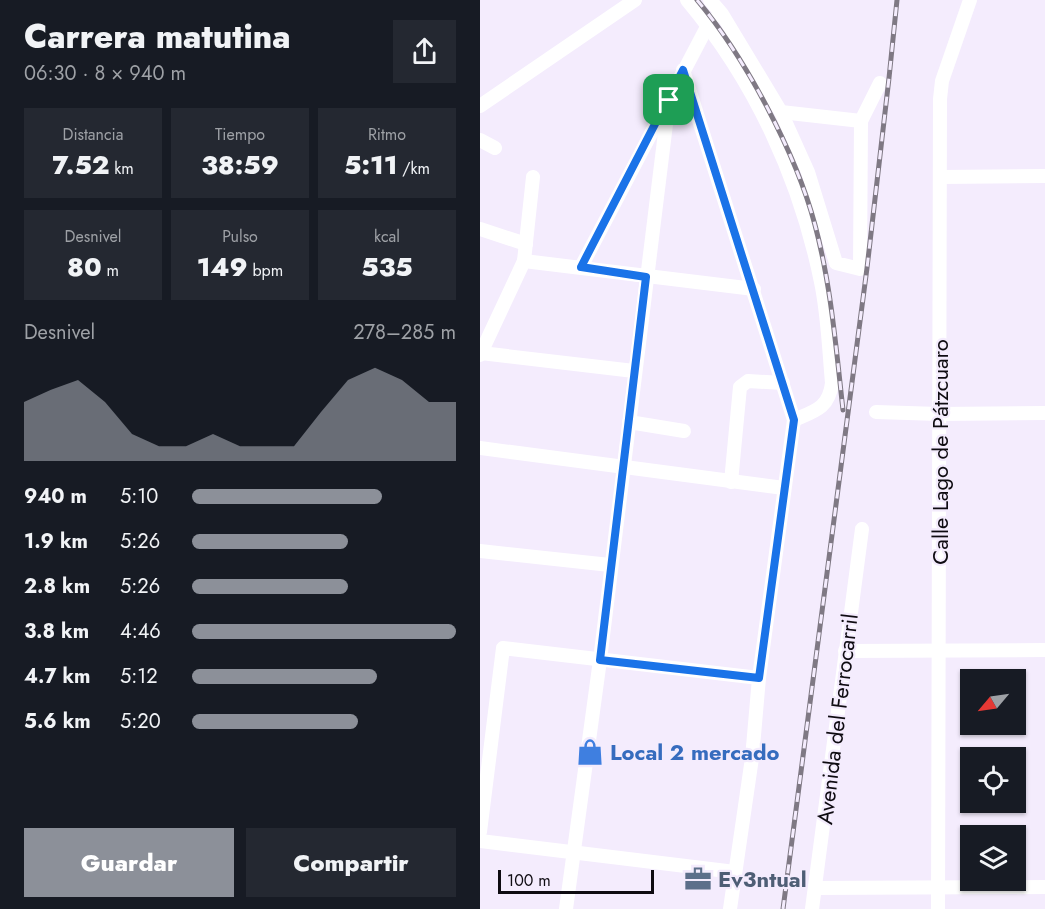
<!DOCTYPE html>
<html lang="es">
<meta charset="utf-8">
<style>
body{margin:0;font-family:Jost,sans-serif;background:#242831;color:#f1f3f6;height:100vh;display:flex;flex-direction:column;font-size:22px;white-space:nowrap}
*{box-sizing:border-box;margin:0}
p{font-size:20px;color:#9ea1a6}
.icon{flex:none;width:33px;height:33px;fill:none;stroke:currentColor;stroke-width:2;stroke-linecap:round;stroke-linejoin:round}
.map{position:relative;flex:1;overflow:hidden}
.side{display:flex;flex-direction:column;background:#171b24;width:480px}
.side>*{flex:none}
.needle{width:39px;rotate:241deg}
.fabs{position:absolute;left:480px;top:669px;display:grid;gap:12px}
.fabs a{display:grid;place-items:center;width:66px;height:66px;border-radius:0px;background:#171b24;box-shadow:0 2px 4px #0004;font-size:30px}
.scale{position:absolute;left:18px;bottom:15px;width:156px;box-sizing:border-box;padding-left:6px;border:3px solid #0e0b11;border-top:0;font-size:16px;line-height:21px;white-space:nowrap;color:#0e0b11;-webkit-text-stroke:4px #f4ecfd;paint-order:stroke}
.pin{position:absolute;display:grid;place-items:center;width:51px;height:51px;color:#fff;margin:-26px;border-radius:12px;box-shadow:0 3px 9px #0006}
.round{display:grid;place-items:center;flex:none;width:63px;height:63px;border-radius:0px;background:#242831}
.overview{display:flex;align-items:center;justify-content:space-between;height:102px;padding:0 24px}
h1{font-size:33px;font-weight:800;line-height:45px}
.figures{display:grid;grid-template-columns:repeat(3,1fr);gap:9px;height:102px;padding:6px 24px}
.figures div{display:grid;align-content:center;border-radius:0px;background:#242831;text-align:center}
.figures b{font-size:26px;font-weight:800}
.figures small{font-size:16px;font-weight:400}
.figures p{font-size:16px}
.chart{height:168px;padding:12px 24px}
.chart p{display:flex;justify-content:space-between}
.chart svg{width:100%;height:108px;margin-top:6px;fill:#8c9099;opacity:.7}
.button{display:flex;gap:12px;margin-top:auto;padding:12px 24px}
.button a{flex:1;height:69px;border-radius:0px;background:#8c9099;color:#fff;font-size:24px;font-weight:800;line-height:69px;text-align:center}
.button a+a{background:#242831;color:#f1f3f6}
ul{padding:0 24px;list-style:none;font-size:20px}
li{display:grid;grid-template-columns:96px 72px 1fr;align-items:center;height:45px}
li i{height:15px;border-radius:8px;background:#8c9099}
main{display:flex;flex:1;min-height:0}
.map>svg:first-child{display:block}
.lines{fill:none;stroke-linecap:round;stroke-linejoin:round}
.minor{stroke:#fff;stroke-width:14}
.rail-casing{stroke:#7f7984;stroke-width:5}
.rail{stroke:#f4ecfd;stroke-width:3;stroke-dasharray:9;stroke-linecap:butt}
.route-casing{stroke:#fff;stroke-width:12}
.route{stroke:#1a73e8;stroke-width:8}
.labels{text-anchor:middle;dominant-baseline:central;stroke-width:4.5;stroke-linejoin:round;paint-order:stroke}
.street-label{font-size:22px;fill:#0e0b11;stroke:#f4ecfd}
.shop-label{font-size:22px;font-weight:bold;fill:#366cbe;stroke:#f4ecfd;text-anchor:start}
.service-label{font-size:22px;font-weight:bold;fill:#4e5e75;stroke:#f4ecfd;text-anchor:start}
</style>
<main>
<section class="side">
<div class="overview"><div><h1>Carrera matutina</h1><p>06:30 · 8 × 940 m</p></div><a class="round"><svg class="icon" aria-label="share" viewBox="0 0 24 24"><path d="M12 15V3M7 8l5-5 5 5M5 13v7h14v-7"/></svg></a></div>
<div class="figures">
<div><p>Distancia</p><b>7.52<small> km</small></b></div>
<div><p>Tiempo</p><b>38:59</b></div>
<div><p>Ritmo</p><b>5:11<small> /km</small></b></div>
</div>
<div class="figures">
<div><p>Desnivel</p><b>80<small> m</small></b></div>
<div><p>Pulso</p><b>149<small> bpm</small></b></div>
<div><p>kcal</p><b>535</b></div>
</div>
<div class="chart"><p><span>Desnivel</span>278–285 m</p>
<svg viewBox="0 0 160 44" preserveAspectRatio="none"><path d="M0 44V20L10 15L20 11L30 20L40 33L50 38L60 38L70 33L80 38L90 38L100 38L110 24L120 11L130 6L140 11L150 20L160 20V44z"/></svg>
</div>
<ul>
<li><b>940 m</b>5:10<i style="width:72%"></i></li>
<li><b>1.9 km</b>5:26<i style="width:59%"></i></li>
<li><b>2.8 km</b>5:26<i style="width:59%"></i></li>
<li><b>3.8 km</b>4:46<i style="width:100%"></i></li>
<li><b>4.7 km</b>5:12<i style="width:70%"></i></li>
<li><b>5.6 km</b>5:20<i style="width:63%"></i></li>
</ul>
<div class="button"><a>Guardar</a><a>Compartir</a></div>
</section>
<div class="map">
<svg width="565" height="909" viewBox="0 0 565 909">
<rect width="100%" height="100%" fill="#f4ecfd"/>
<g class="lines">
<g class="minor">
<path d="M207 0C275 81 320 179 341 282 348 315 349 350 352 383 349 408 335 411 314 420"/>
<polyline points="230,0 242,14 301,112 328,172 356,263 380,269 381,121 400,83"/>
<polyline points="203,70 314,420 279,678 272,758 250,909"/>
<polyline points="0,106 155,0"/>
<polyline points="301,112 381,121"/>
<polyline points="0,140 15,148"/>
<polyline points="461,177 565,176"/>
<polyline points="0,229 46,244"/>
<polyline points="44,261 274,289"/>
<polyline points="101,267 228,25 232,20"/>
<polyline points="1,353 154,371"/>
<polyline points="0,355 44,261 53,177"/>
<polyline points="396,412 459,414 565,413"/>
<polyline points="149,422 204,431"/>
<polyline points="0,448 304,488"/>
<polyline points="251,482 260,387 268,381 303,383"/>
<polyline points="0,551 130,565"/>
<polyline points="365,651 565,650"/>
<polyline points="0,832 23,648 279,678"/>
<polyline points="0,841 255,872"/>
<polyline points="335,888 565,887"/>
<polyline points="86,909 120,660 189,100"/>
<polyline points="332,909 382,529"/>
<polyline points="458,909 460,99 462,81 490,0"/>
</g>
<defs>
<g id="rail">
<path d="M217 0C265 57 316 153 335 225 351 285 356 348 363 410"/>
<polyline points="303,909 387,268 409,78 417,0"/>
</g>
</defs>
<use href="#rail" class="rail-casing"/>
<use href="#rail" class="rail"/>
</g>
<g class="lines">
<defs>
<polygon id="route" points="203,70 314,420 279,678 120,660 166,277 101,267"/>
</defs>
<use href="#route" class="route-casing"/>
<use href="#route" class="route"/>
</g>
<defs>
<symbol id="shop-bare" viewBox="-9 -9 18 18"><path d="M-5-2.5h2.3a2.7 3.5 0 0 1 5.4 0H5L5.5 6h-11ZM-1.5-2.5h3a1.5 2.3 0 0 0-3 0Z" fill="#3f7fe0" stroke="#f4ecfd" stroke-width="2.5" paint-order="stroke"/></symbol>
<symbol id="office-bare" viewBox="-9 -9 18 18"><path d="M-6-3h4V-5.5h4V-3h4V5H-6ZM-1-4.5V-3h2v-1.5ZM-6 0V1H6V0Z" fill="#5c6f8a" stroke="#f4ecfd" stroke-width="2.5" paint-order="stroke"/></symbol>
</defs>
<g fill-rule="evenodd">
<use href="#shop-bare" x="91" y="733" width="38" height="38"/>
<use href="#office-bare" x="199" y="860" width="38" height="38"/>
</g>
<g class="labels">
<g class="street-label">
<text transform="translate(460 452) rotate(-90)">Calle Lago de Pátzcuaro</text>
<text transform="translate(357 719) rotate(-83)">Avenida del Ferrocarril</text>
</g>
<g class="shop-label">
<text x="130" y="752">Local 2 mercado</text>
</g>
<g class="service-label">
<text x="238" y="879">Ev3ntual</text>
</g>
</g>
</svg>
<div class="fabs">
<a><svg class="needle" viewBox="-14 -14 28 28"><path d="M0-13l5 13h-10z" fill="#e53935"/><path d="M0 13l5-13h-10z" fill="#9ea1a6"/></svg></a>
<a><svg class="icon" aria-label="locate" viewBox="0 0 24 24"><circle cx="12" cy="12" r="6"/><path d="M12 2v4M12 18v4M2 12h4M18 12h4"/></svg></a>
<a><svg class="icon" aria-label="layers" viewBox="0 0 24 24"><path d="M12 4l9 5-9 5-9-5zM3 14l9 5 9-5"/></svg></a>
</div>
<div class="scale">100 m</div>
<div class="pin" style="left:189px;top:100px;background:#1e9e55"><svg class="icon" aria-label="arrive" viewBox="0 0 24 24"><path d="M6 21V4h12l-3 4 3 4H6"/></svg></div>
</div>
</main>
